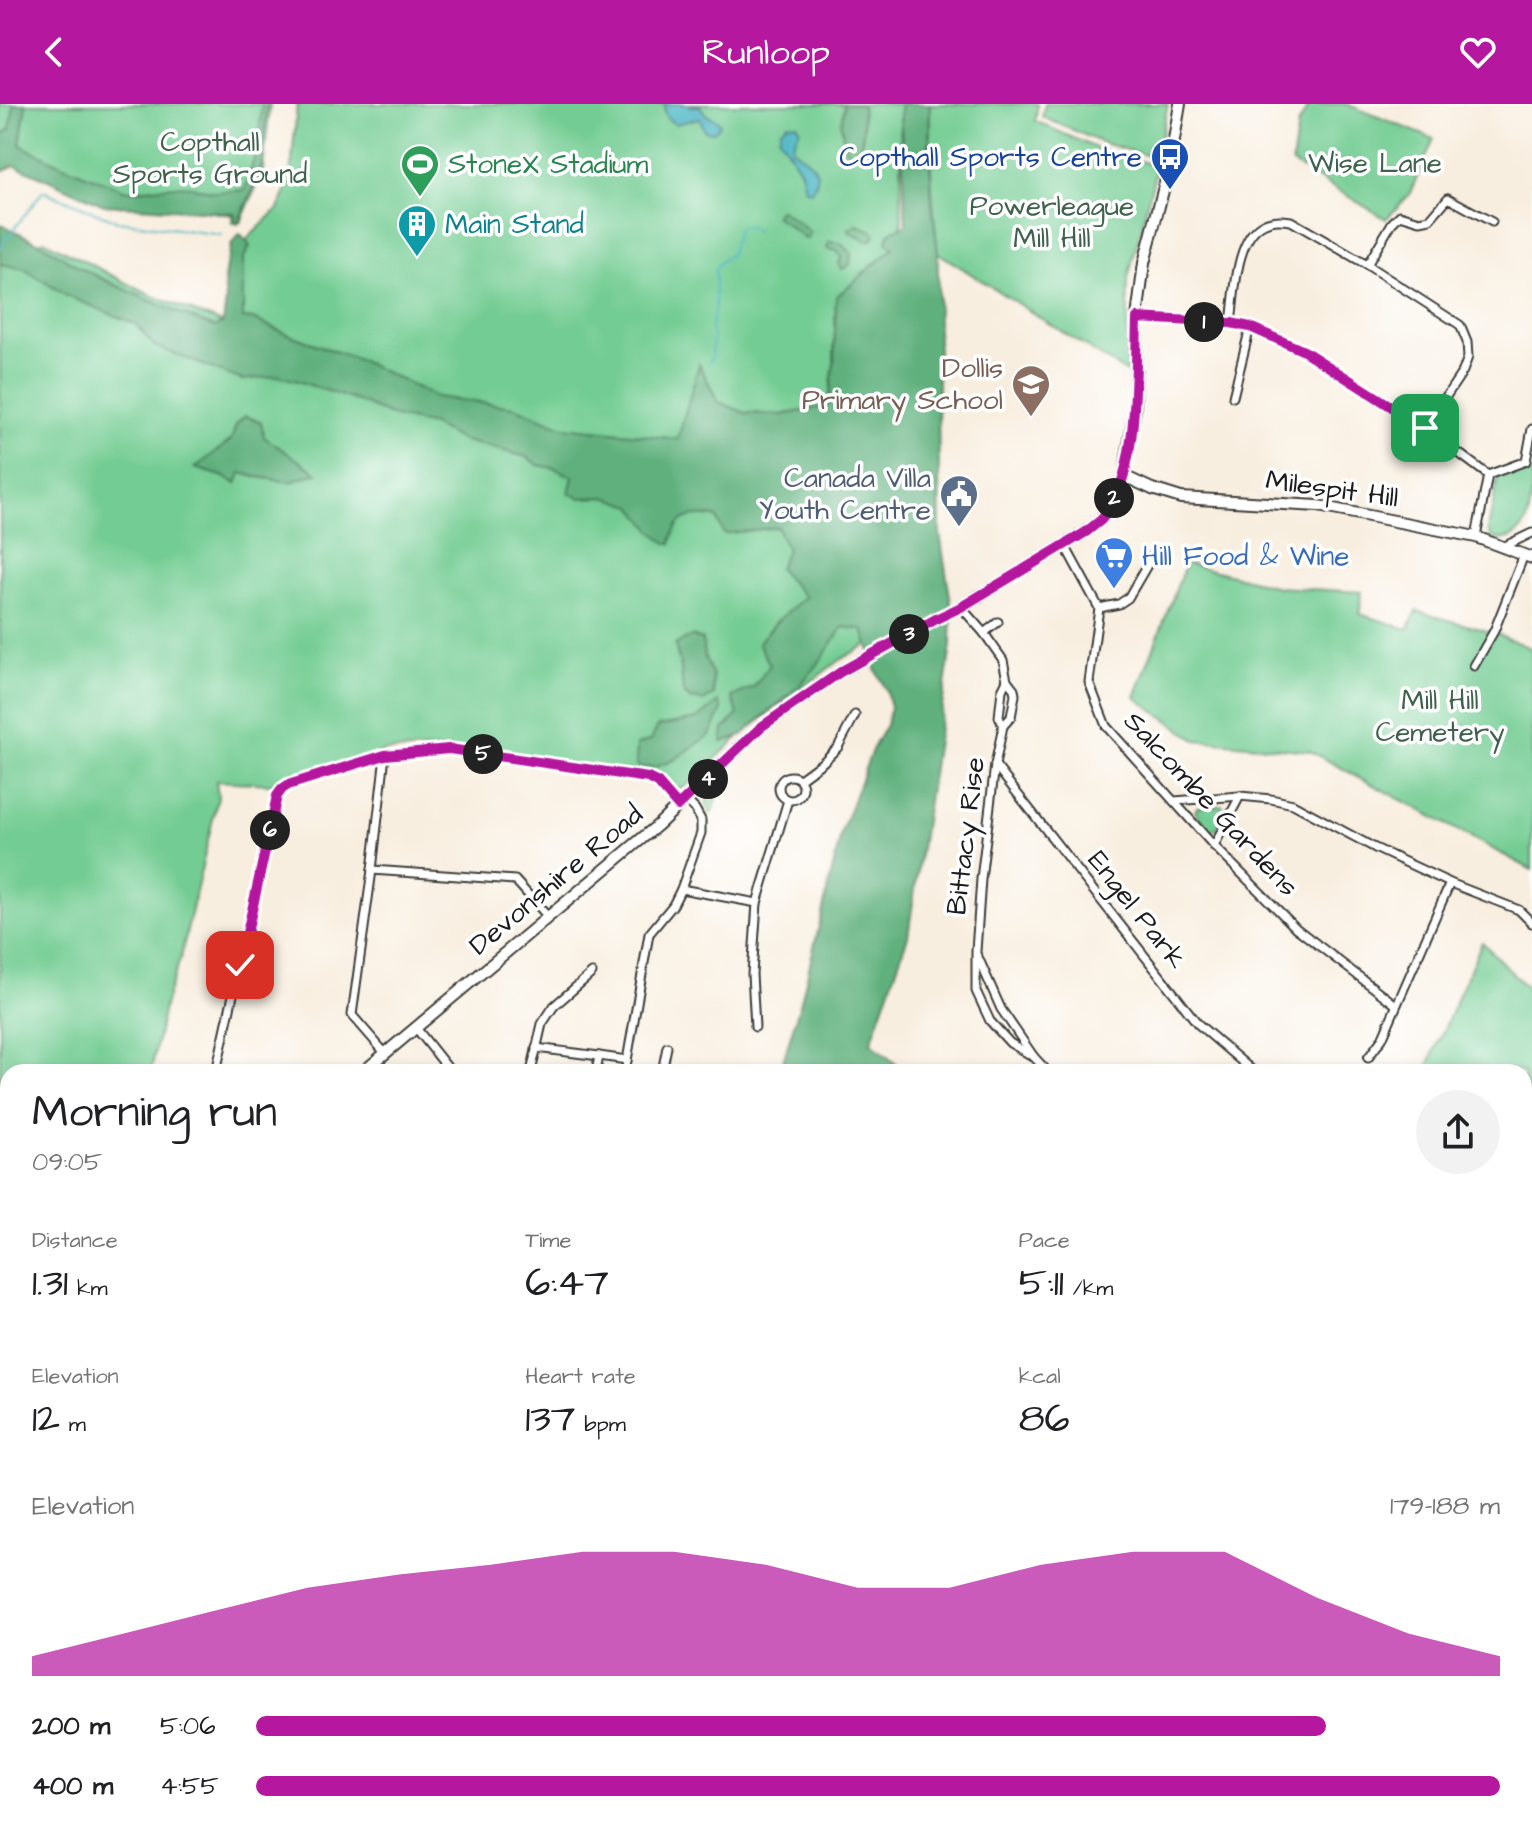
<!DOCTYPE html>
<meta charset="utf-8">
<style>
body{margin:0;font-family:"Architects Daughter",sans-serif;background:#f2f2f2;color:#202124;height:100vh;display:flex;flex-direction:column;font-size:30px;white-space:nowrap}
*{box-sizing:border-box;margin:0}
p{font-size:26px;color:#757577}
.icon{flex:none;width:44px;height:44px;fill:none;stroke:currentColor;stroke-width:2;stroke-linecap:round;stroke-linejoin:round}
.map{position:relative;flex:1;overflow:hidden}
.side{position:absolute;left:0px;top:960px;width:1532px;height:770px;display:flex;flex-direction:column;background:#fff;border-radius:24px 24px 0 0;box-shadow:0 4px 12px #0003}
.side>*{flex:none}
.pin{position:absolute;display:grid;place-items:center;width:68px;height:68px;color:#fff;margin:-34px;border-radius:16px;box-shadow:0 4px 12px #0006}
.km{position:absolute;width:40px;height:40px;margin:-20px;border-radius:50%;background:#222;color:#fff;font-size:22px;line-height:40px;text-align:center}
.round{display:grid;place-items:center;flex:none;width:84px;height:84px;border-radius:42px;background:#f2f2f2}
.overview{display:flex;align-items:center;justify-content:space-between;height:136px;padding:0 32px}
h1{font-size:44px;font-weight:600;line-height:60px}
.figures{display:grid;grid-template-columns:repeat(3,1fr);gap:12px;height:136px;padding:8px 32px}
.figures div{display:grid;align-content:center}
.figures b{font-size:40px;font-weight:600}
.figures small{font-size:22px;font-weight:400}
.figures p{font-size:22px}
.chart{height:224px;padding:16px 32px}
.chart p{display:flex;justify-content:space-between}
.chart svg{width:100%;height:144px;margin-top:8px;fill:#b5179e;opacity:.7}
ul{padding:0 32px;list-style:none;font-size:26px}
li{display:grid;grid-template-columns:128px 96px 1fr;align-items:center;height:60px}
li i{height:20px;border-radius:10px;background:#b5179e}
header{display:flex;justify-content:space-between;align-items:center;height:104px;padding:0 32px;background:#b5179e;color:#fff;font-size:36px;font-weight:600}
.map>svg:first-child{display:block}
.green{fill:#73cc93;stroke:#487458;stroke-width:2}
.forest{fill:#5eb07d;stroke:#3d664c;stroke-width:2}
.water{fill:#45b3c1;stroke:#30686e;stroke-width:2}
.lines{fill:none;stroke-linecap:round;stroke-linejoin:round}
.stream{stroke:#45b3c1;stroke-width:2}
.street-casing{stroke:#3d3c39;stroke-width:11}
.secondary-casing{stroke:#3d3c39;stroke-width:14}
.street{stroke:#fff;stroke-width:7}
.secondary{stroke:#fff;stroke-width:10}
.rail{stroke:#1c1c1c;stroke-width:2;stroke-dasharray:12 6;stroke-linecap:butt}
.route-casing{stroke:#fff;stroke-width:16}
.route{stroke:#b5179e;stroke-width:10}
.labels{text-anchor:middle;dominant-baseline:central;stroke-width:7;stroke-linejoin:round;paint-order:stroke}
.park-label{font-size:28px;fill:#3f624c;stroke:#fff}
.transit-label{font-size:28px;fill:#164399;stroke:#fff;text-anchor:end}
.leisure-label{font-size:28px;fill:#27864d;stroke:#fff;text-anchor:start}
.culture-label{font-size:28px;fill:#0d838f;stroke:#fff;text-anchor:start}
.education-label{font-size:28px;fill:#785e54;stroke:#fff;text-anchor:end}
.service-label{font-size:28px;fill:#4e5e75;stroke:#fff;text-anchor:end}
.street-label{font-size:28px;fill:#1c1c1c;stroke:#fff}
.shop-label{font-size:28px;fill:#366cbe;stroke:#fff;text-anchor:start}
</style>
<header><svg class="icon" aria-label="back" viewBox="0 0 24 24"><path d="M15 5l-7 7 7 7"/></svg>Runloop<svg class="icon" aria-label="heart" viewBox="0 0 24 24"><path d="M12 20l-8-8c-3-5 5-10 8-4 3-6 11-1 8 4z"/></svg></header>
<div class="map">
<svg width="1532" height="1729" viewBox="0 0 1532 1729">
<rect width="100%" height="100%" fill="#fff"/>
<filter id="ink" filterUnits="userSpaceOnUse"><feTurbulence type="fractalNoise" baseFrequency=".0125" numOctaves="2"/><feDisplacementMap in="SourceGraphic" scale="16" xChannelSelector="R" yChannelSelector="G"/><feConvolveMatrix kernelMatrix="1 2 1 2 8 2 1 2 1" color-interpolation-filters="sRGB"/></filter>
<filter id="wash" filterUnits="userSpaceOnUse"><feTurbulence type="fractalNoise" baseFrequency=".006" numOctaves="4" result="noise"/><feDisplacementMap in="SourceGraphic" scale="32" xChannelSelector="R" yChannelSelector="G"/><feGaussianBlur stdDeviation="1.8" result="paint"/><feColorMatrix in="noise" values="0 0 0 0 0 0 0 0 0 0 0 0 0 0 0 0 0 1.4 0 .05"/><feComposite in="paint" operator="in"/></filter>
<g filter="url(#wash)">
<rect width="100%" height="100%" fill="#f8eedf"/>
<g class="green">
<polygon points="0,0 270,0 263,68 241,118 232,119 232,111 148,99 8,47 0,57"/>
<polygon points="297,0 595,0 595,5 596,0 900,0 902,133 894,144 836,193 834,260 828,302 781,311 745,309 718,298 699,261 678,335 563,323 556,353 789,422 868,519 876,535 838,557 740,632 684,684 668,684 648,669 449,645 385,647 304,675 272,680 216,677 218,693 181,853 165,898 151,968 8,968 8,1332 4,1330 7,1324 0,1320 0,136 30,143 44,136 150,191 223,219 232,199 234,148 278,105 290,80"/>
<path d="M930 0H1038L1035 17 1096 44 1157 62 1128 175 1127 269 938 149C932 99 929 50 930 0Z"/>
<polygon points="1045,0 1168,0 1160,39 1159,55 1103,39 1042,13"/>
<polygon points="1310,0 1346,0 1434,35 1409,91 1386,115 1292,59 1298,21"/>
<path d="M1523 363 1528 366 1532 372C1531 401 1532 440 1493 435L1488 426 1498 372 1510 364Z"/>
<polygon points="1186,459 1278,483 1361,488 1360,510 1408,525 1417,507 1498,530 1532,545 1532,766 1310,647 1196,636 1135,593"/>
<path d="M719 677 721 682 713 707 709 710C704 692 706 690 719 677Z"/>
<polygon points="1222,701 1226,708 1217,725 1209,726 1195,708 1197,703"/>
<polygon points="1482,838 1532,889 1532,1074 1524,1067 1524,968 1425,968"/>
<polygon points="111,1722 413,1722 422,1729 99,1729"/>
<polygon points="602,1722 634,1722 641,1729 604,1729 600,1725"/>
</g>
<g class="forest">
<polygon points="14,0 26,0 20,41 61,61 127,87 183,81 216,88 245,86 258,41 262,0 267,0 261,66 238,120 235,119 234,109 104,101 15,61 0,68 0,32 10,25"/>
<path d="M844 0H861L862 3C863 19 867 39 853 50L845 45 841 20Z"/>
<path d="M900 0H930L929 38 932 98 938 149V296L940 430 952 505 951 542 908 832 871 939 896 960 892 968H780L802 893 842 726 872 646 886 621 890 604 886 586 876 567 863 526 843 523 816 563 799 582 741 632 722 638 724 625 738 610 732 593 754 583 770 561 758 539 776 518 805 493 778 464 787 446 777 423 724 430 716 413C691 410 676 410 671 440L666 439 651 426 633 402 605 393 580 394 569 389 573 373 554 364 538 361 527 353 461 336 433 321 395 313 360 298 301 278 279 272 242 276 154 242 136 220 67 192 24 165 0 160V120C15 127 30 134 45 142 58 149 70 158 83 165 126 187 170 206 215 223L223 219 226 197 224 176 226 162 231 141 240 130 250 142 243 155V214L253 215 290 231 362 257 436 293 515 303 563 323 678 335 699 260 718 298 746 309 781 311 828 302 834 259 836 193 893 144 887 139 889 129 906 120Z"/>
<polygon points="781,106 810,128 808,134 805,135 775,112 778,107"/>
<polygon points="857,121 873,127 875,129 873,135 868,137 850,129 849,125"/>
<polygon points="829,138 840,139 851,149 850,161 842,165 839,160 841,153 837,147 827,145"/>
<polygon points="245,312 261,318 264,333 317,369 291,378 257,373 241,369 237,380 222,372 195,364 231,336 236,321"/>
<polygon points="692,532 702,536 705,554 713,572 714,591 703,597 690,595 683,589 681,564 675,541"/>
<polygon points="719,598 722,606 710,631 674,656 656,663 642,664 636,661 637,641 651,636 658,622 697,615"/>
<polygon points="1532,1141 1532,1218 1527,1224 1532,1232 1532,1266 1524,1260 1524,1149"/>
<polygon points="1524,1481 1532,1484 1532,1512 1524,1532"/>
<polygon points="1529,1639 1532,1641 1532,1729 1486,1729 1487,1722 1524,1722 1524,1649"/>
<polygon points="8,1717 8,1722 87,1722 75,1729 0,1729 0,1721"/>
<polygon points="111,1722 202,1722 193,1729 99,1729"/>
<polygon points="328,1722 413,1722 422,1729 330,1729"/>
<polygon points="506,1722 590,1722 591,1728 506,1729 504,1727"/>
</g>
<g class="water">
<path d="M666 0H688L690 2H700L706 11 717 16 720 20C717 28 712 30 704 26L700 14 676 20C668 17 661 9 666 0Z"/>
<path d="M788 19 797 20 800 25C798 32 792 36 792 44 806 55 828 67 811 87L805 86 801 67 779 33 781 25Z"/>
</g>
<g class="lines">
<g class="stream">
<polyline points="0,143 43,87 117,117 221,131"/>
<polyline points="709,259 712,252 713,232 711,224 715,202 715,166 719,159 731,150 737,126 741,123 750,123 756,128"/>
<polyline points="0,1023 8,1023"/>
</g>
</g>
</g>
<g filter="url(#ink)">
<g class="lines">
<defs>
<g id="street">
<polyline points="1367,161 1392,119 1400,111 1420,117 1430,115 1448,94 1492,118"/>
<polyline points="1137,214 1231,219 1250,223 1304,247 1425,324 1488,371 1476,433"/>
<path d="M1231 219C1235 191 1235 132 1265 119 1273 115 1282 116 1291 117L1367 161 1460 221 1467 238 1468 253 1463 267 1425 324"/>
<polyline points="1233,293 1250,223"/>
<polyline points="1488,371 1526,357 1532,325"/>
<polyline points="1064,440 1099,504 1089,578 1106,622 1214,742 1296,824 1396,901"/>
<polyline points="1503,443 1532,429"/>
<polyline points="961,503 984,529 1003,556 1007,576 1014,585 1015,591 1011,613 1003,622"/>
<polyline points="1099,504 1119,500 1128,494 1153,451"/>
<polyline points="984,529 998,518"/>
<polyline points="1474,562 1494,527 1524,451"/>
<polyline points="1007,576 1002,586 999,613 1003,622 995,661 981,775 976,847 976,887 990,917 1010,939 1034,953"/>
<polyline points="385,651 372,766 352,911 385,949"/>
<polyline points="995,661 1198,920 1254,968"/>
<circle cx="791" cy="684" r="12"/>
<polyline points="800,675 823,658 838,643 855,611"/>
<polyline points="1174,697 1240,692 1271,695 1293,700 1375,744 1450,779 1519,806 1532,819"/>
<polyline points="1214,742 1240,692"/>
<polyline points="372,766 515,776 549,814"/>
<polyline points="681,785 757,799"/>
<polyline points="978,853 1001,905 1034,953 1048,968"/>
<polyline points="755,923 752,870 757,799 788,696"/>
<polyline points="416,924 451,968"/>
<polyline points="536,944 599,952"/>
<polyline points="1368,954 1382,935 1450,779"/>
<polyline points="216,968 277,692 282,685 288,681 385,651 449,645 648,674 658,679 678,702"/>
<polyline points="531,968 542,920 554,902 592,869"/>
<polyline points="596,968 599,952 627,956"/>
<polyline points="625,968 649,830 673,801 681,785 701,729 701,716 695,705 686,696"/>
<polyline points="662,968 667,943"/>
<polyline points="1524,1540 1532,1520"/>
<polyline points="0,1664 8,1660"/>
<polyline points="731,1722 738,1729"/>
<polyline points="1331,1722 1339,1725"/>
<polyline points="755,1729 763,1722"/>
<polyline points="891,1729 898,1722"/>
<polyline points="1143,1729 1146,1722"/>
<polyline points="1242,1729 1243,1722"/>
<polyline points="1435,1729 1435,1722"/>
</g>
<g id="secondary">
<polyline points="1124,372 1152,385 1181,394 1318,402 1476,433 1532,454"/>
<polyline points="363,968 658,721 761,623 842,567 938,514 961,503 1086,428 1101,416 1110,403 1124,372 1135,305 1137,214 1144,159 1170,60 1180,0"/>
<polyline points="1524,1354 1532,1351"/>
<polyline points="0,1401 8,1406"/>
<polyline points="0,1459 8,1455"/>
<polyline points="430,1722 438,1729"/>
</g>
</defs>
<use href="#street" class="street-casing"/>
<use href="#secondary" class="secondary-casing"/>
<use href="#street" class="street"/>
<use href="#secondary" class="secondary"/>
<polyline class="rail" points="83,1729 94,1722"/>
</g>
</g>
<g class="lines" filter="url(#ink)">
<defs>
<path id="route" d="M240 861 277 692 282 685 288 681 385 651 449 645 648 674 658 679 678 702 761 623 842 567 938 514 961 503 1086 428C1091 424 1096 420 1101 416 1140 374 1135 269 1137 214L1231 219 1250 223 1304 247 1425 324"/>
</defs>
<use href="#route" class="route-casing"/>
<use href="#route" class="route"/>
</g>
<defs>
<symbol id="bus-pin" viewBox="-11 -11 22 30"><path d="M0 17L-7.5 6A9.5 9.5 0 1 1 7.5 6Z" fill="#1a4fb4" stroke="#fff"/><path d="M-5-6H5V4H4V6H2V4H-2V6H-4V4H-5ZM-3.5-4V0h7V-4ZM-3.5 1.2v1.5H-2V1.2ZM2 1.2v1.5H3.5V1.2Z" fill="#fff"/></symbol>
<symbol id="stadium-pin" viewBox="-11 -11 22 30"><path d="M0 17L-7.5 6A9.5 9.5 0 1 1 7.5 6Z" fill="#2e9e5b" stroke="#fff"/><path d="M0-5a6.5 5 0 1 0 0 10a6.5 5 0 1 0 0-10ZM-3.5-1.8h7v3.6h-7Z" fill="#fff"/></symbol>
<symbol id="building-pin" viewBox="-11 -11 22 30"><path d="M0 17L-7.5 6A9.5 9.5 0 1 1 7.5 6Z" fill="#0f9aa8" stroke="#fff"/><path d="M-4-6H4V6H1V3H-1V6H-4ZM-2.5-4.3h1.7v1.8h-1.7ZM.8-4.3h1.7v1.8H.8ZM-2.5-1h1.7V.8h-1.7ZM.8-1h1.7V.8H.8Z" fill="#fff"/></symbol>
<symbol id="school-pin" viewBox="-11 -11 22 30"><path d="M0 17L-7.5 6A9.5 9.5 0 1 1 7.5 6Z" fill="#8d6e63" stroke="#fff"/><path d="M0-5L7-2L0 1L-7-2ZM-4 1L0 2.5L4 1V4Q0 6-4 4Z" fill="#fff"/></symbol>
<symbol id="civic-pin" viewBox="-11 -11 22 30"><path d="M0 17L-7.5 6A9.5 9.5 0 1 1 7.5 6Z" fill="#5c6f8a" stroke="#fff"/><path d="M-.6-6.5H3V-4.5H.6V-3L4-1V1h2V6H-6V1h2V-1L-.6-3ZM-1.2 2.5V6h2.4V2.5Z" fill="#fff"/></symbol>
<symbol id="supermarket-pin" viewBox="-11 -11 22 30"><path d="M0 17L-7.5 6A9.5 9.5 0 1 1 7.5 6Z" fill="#3f7fe0" stroke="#fff"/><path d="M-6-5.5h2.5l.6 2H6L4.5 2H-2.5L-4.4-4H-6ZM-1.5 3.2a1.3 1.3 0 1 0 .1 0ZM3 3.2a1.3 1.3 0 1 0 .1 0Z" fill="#fff"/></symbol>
</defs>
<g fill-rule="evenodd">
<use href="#bus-pin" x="1148" y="31" width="44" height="60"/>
<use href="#stadium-pin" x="398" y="38" width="44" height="60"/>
<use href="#building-pin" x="395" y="98" width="44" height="60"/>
<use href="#school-pin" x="1009" y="258" width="44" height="60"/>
<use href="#civic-pin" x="937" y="368" width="44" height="60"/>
<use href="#supermarket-pin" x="1092" y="430" width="44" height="60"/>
</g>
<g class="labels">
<g class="park-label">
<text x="210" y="38">Copthall<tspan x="210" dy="32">Sports Ground</tspan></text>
<text x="1375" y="59">Wise Lane</text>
<text x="1052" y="102">Powerleague<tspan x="1052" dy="32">Mill Hill</tspan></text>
<text x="1440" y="596">Mill Hill<tspan x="1440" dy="32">Cemetery</tspan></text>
</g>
<g class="transit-label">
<text x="1142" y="53">Copthall Sports Centre</text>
</g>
<g class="leisure-label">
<text x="448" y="60">StoneX Stadium</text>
</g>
<g class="culture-label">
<text x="445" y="120">Main Stand</text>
</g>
<g class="education-label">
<text x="1003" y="264">Dollis<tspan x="1003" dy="32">Primary School</tspan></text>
</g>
<g class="service-label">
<text x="931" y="374">Canada Villa<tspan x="931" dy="32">Youth Centre</tspan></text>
</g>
<g class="street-label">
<text transform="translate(1332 385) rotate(8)">Milespit Hill</text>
<text transform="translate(1211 700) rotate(47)">Salcombe Gardens</text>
<text transform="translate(966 732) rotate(-83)">Bittacy Rise</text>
<text transform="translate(556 776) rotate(-40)">Devonshire Road</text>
<text transform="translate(1137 806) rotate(52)">Engel Park</text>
</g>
<g class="shop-label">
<text x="1142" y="452">Hill Food &amp; Wine</text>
</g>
</g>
</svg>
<div class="pin" style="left:1425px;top:324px;background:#1e9e55"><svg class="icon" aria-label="arrive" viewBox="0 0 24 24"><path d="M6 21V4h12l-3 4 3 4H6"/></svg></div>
<div class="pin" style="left:240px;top:861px;background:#d93025"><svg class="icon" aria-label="check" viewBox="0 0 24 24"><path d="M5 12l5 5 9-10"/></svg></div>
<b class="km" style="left:1204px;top:218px">1</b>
<b class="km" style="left:1114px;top:394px">2</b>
<b class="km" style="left:909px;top:530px">3</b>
<b class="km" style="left:708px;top:675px">4</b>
<b class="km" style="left:483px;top:650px">5</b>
<b class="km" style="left:270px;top:726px">6</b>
<section class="side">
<div class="overview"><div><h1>Morning run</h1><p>09:05</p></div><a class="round"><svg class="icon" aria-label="share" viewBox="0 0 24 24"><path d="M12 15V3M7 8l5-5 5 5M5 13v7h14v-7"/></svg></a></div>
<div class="figures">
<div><p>Distance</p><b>1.31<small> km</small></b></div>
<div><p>Time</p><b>6:47</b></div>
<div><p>Pace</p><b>5:11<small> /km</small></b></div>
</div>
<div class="figures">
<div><p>Elevation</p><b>12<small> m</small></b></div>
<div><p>Heart rate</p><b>137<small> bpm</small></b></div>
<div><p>kcal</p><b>86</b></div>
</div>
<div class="chart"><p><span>Elevation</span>179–188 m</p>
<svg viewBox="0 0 160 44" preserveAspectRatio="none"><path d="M0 44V38L10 31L20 24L30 17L40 13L50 10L60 6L70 6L80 10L90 17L100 17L110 10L120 6L130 6L140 20L150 31L160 38V44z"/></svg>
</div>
<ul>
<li><b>200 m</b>5:06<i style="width:86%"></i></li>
<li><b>400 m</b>4:55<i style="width:100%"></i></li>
</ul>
</section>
</div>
